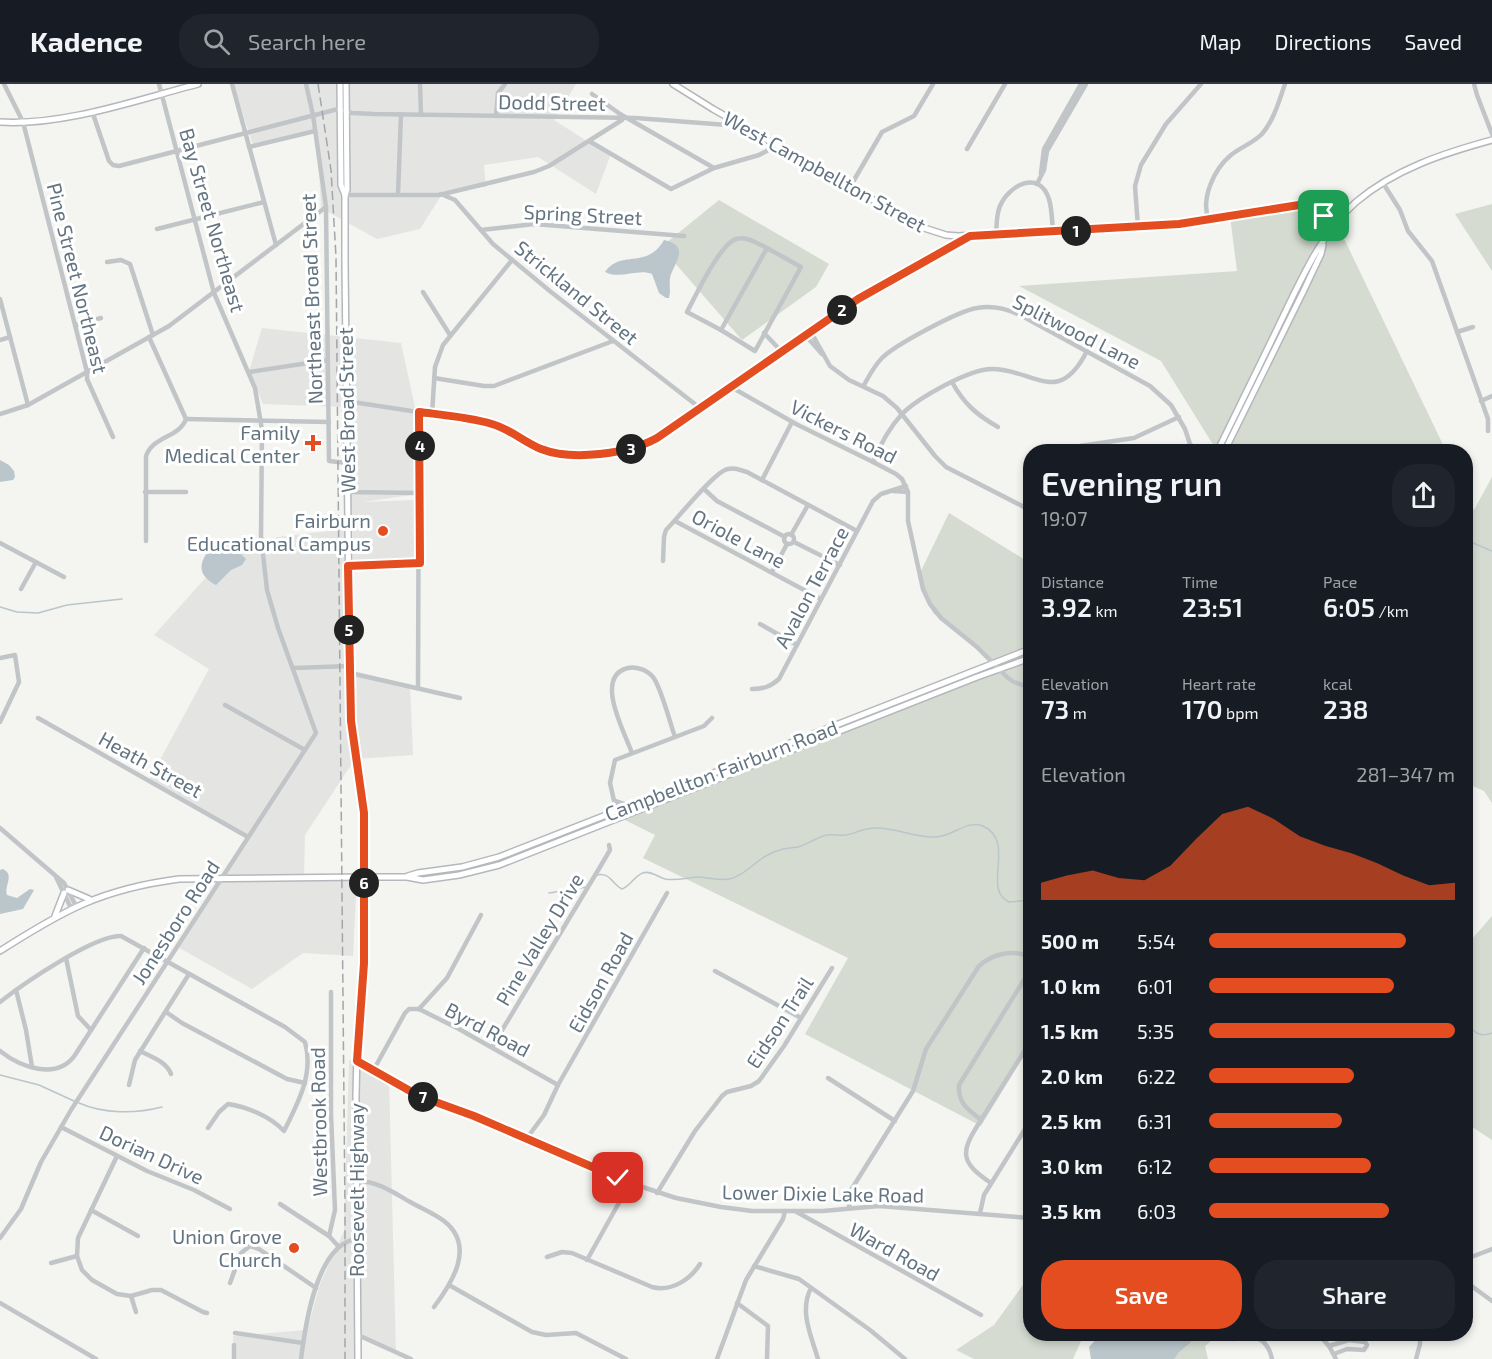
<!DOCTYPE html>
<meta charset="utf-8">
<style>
body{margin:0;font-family:"Exo 2",sans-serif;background:#20242c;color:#f1f3f6;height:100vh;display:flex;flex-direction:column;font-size:22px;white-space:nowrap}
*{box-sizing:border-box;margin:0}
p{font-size:20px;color:#9ea1a6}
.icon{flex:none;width:33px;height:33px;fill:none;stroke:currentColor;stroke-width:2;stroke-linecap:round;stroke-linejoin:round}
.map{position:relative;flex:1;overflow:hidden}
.drawer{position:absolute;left:1023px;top:360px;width:450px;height:897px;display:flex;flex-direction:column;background:#171b24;border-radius:24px;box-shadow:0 3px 9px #0003}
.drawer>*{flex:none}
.pin{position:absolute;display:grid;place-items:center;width:51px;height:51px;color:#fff;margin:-26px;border-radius:12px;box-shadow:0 3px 9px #0006}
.km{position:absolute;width:30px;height:30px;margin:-15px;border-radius:50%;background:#222;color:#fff;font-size:16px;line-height:30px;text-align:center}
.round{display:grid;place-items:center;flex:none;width:63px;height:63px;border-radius:24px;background:#20242c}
.summary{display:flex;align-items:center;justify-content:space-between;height:102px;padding:0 18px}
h1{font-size:33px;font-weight:600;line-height:45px}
.metrics{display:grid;grid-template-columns:repeat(3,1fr);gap:9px;height:102px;padding:6px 18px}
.metrics div{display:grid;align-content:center}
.metrics b{font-size:26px;font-weight:600}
.metrics small{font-size:16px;font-weight:400}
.metrics p{font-size:16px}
.chart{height:168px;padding:12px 18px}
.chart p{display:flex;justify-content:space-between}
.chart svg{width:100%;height:108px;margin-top:6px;fill:#e34d20;opacity:.7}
.action{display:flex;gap:12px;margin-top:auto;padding:12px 18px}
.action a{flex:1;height:69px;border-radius:24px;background:#e34d20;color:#fff;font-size:24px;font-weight:600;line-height:69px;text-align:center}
.action a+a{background:#20242c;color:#f1f3f6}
ul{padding:0 18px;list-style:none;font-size:20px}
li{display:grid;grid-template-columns:96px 72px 1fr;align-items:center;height:45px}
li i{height:15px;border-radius:8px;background:#e34d20}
header{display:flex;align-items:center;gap:36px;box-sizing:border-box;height:84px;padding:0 30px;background:#171b24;border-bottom:2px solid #363941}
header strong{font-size:28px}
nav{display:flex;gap:33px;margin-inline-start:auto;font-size:21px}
.search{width:420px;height:54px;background:#20242c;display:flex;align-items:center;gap:15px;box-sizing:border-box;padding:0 21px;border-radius:24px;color:#9ea1a6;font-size:22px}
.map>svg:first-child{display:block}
.built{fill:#e4e5e3}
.green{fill:#d5dbd1}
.water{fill:#bac6cb}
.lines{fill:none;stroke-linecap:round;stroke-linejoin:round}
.stream{stroke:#bac6cb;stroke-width:1.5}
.major-casing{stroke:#b4b8bc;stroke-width:8}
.minor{stroke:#c1c5c8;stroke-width:4.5}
.major{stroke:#fff;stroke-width:5}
.rail{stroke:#a0a6ab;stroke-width:1.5;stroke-dasharray:9 4.5;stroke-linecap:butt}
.route-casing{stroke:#fff;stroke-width:12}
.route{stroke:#e34d20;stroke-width:8}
.poi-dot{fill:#e34d20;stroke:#fff;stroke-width:2}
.labels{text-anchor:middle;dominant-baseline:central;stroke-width:6;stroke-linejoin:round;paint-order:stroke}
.street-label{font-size:20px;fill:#637481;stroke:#fff}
.poi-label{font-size:20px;fill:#637481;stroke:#fff;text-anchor:end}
</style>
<header>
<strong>Kadence</strong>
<div class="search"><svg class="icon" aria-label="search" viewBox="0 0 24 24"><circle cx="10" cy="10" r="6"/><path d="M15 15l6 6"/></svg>Search here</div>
<nav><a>Map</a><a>Directions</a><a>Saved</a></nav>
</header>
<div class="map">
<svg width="1492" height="1275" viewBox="0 0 1492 1275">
<rect width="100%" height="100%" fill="#f4f4f0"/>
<g class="built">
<polygon points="233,0 576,0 554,36 610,72 596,110 538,73 484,81 486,103 444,107 420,145 377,155 321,124 317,48 254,64"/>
<polygon points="262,244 401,259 416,328 425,409 363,418 414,416 415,475 353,479 352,419 343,411 341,323 263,320 249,287"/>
<polygon points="344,445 346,585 410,601 413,671 355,675 305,751 304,794 357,794 353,872 303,869 252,905 176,862 246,754 148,698 209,585 154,551 238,458"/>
<polygon points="349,976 358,978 389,995 396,1270 355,1252 356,1275 234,1275 233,1252 307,1246 320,1200 344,1147"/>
</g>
<g class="green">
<polygon points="719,116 829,180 816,203 742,256 661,163"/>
<polygon points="1492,120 1492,187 1455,130"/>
<polygon points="1303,123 1318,127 1338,142 1446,367 1217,367 1161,277 1019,202 1237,187 1230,132"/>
<polygon points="1492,393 1492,719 1484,707 1466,699 1466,409 1474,426"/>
<polygon points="949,429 1030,479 1030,962 981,1042 805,950 848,874 643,774 655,751 613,730 996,585 960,549 933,529 918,493"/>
<polygon points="1492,832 1492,1056 1466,1039 1466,862"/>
<polygon points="1030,1191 1030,1250 1089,1250 1081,1257 1073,1275 974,1275 956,1266 994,1241"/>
<polygon points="1181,1250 1219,1250 1205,1262 1208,1275 1165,1275"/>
</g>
<g class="water">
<path d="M664 156C692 162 673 180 670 194 669 201 671 207 669 214H666L659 209 652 190C638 184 620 196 605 188 621 165 647 186 664 156Z"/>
<polygon points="0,376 9,381 14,387 15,393 13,396 0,398"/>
<path d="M219 455H230L236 458 237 466 246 475 242 481 231 486 216 501C201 493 197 483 207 469 211 463 212 458 219 455Z"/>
<path d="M3 785C15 791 4 801 7 811L17 814 30 805 34 806 23 825 0 830V786Z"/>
<polygon points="1101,1250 1192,1250 1191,1258 1179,1268 1174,1275 1091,1275 1089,1263"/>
</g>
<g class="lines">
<g class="stream">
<polyline points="1466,456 1492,467"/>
<polyline points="0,523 17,528 38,529 67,521 122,515"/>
<path d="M597 791C610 788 612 800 622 805 631 802 635 791 643 789 650 786 658 793 665 795 675 797 686 794 697 793 707 793 718 797 729 795 746 792 759 771 780 766 785 764 792 764 798 763 808 760 817 753 827 751 833 750 840 752 846 751 857 749 865 743 877 744 897 744 915 754 935 753 952 753 968 735 983 742 1017 758 981 805 1009 818L1030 816"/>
<polyline points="549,809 587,803"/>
<path d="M1466 941C1476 948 1479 954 1492 949"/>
<polyline points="0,991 39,1001 74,1017"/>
<path d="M79 1019C104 1030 135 1030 162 1023"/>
</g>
<defs>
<g id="major">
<polyline points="340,0 341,101 345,111"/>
<polyline points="346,0 347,106 345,111 345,181 350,613 353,663 364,729 365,807 364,879 357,966 356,1012 358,1275"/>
<polyline points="673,0 713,25 921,143 946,151 958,152 1179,140 1299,121 1316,124 1337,139"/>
<path d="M0 38C64 42 136 16 198 0"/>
<polyline points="1322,126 1337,128 1348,123"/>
<polyline points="1322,130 1328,141 1326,152"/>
<path d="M1217 368C1238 325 1259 283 1279 241 1299 200 1321 148 1356 118 1395 85 1444 69 1492 56"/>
<polyline points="1224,368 1304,206 1321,170 1323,161"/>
<polyline points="408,792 418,789 462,783 499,773 1030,565"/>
<polyline points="68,806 89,815"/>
<polyline points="55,832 64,809"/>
<path d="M0 867C64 826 102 805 179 795L364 793H407L423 796 459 791 499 781 977 593 1030 574"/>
</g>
</defs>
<use href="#major" class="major-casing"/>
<g class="minor">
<polyline points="4,0 23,38 87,288 87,295 113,353"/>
<polyline points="232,0 276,161"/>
<polyline points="306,0 313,31 326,123 329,377 347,379"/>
<polyline points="420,0 421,31"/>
<polyline points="1474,0 1477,11 1492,50"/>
<polyline points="592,10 620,30 714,84"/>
<polyline points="92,27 109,77 113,81 119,82 338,25 352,29 374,30 636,34 727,41 739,39"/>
<polyline points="496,32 498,9 505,0"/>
<polyline points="589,57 671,105 714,84 759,71 778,61"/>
<polyline points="249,63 315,47"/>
<polyline points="967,65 1005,0"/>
<polyline points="1041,89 1044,65 1081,0"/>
<polyline points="1383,99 1400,126 1408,147 1432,177 1488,335 1488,347"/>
<polyline points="1037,100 1044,86 1047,67 1086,0"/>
<polyline points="850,103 882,48 914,32 933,0"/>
<polyline points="441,110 455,116 493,160 551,208 700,324"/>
<polyline points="345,111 439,111 534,88 549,82 622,36"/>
<polyline points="398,111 401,30"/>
<path d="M1209 137C1200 115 1214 85 1231 71 1241 63 1253 59 1262 50 1274 36 1279 17 1285 0"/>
<polyline points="1138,143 1135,102 1141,81 1166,40 1201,0"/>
<polyline points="157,145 264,118"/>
<polyline points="481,146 534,140 684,152"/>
<path d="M996 150C997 141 996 131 1000 122 1009 101 1039 85 1049 115 1052 125 1052 137 1053 148"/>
<polygon points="767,164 801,183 755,267 721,246"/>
<polyline points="107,178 121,176 130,180 153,251"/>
<polyline points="423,208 450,251"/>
<polyline points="0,215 28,321"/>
<polyline points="76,241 101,234"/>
<path d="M721 246 687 228C696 211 720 160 736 155 747 152 758 160 767 164"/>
<polyline points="811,248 830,282 849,296 883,312 897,324 935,372 946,383 1030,426"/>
<polyline points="1457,248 1473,243"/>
<polyline points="764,249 782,268"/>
<polyline points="806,252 822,270"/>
<polyline points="149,253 186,335"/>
<polyline points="0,256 10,253"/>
<polyline points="249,288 328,276"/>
<polyline points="434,294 484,302 494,302 613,257"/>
<path d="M952 298C964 320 977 331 998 343"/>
<path d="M864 301C869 292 874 282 882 274 895 261 958 227 977 224 993 221 1008 225 1022 232L1150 302 1171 321 1185 345 1190 360 1197 367"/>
<polyline points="731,303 796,340 873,378 896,390 902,395 908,408 908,437 923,505 930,520 941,534 977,563 1008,594 1014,598 1030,604"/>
<path d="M346 317 490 339C508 345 523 357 540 364 570 377 629 369 657 354L858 215 970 152"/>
<polyline points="1481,317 1492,312"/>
<polyline points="0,330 28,321 169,242 326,123"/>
<polyline points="432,330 435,283 443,261 512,176"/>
<polyline points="186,335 329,338"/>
<polyline points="1065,368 1080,362 1134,354 1179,333"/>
<path d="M873 378C880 361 889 344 902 330 918 314 969 285 992 285 1034 285 1058 324 1087 267"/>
<polyline points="762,396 792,338"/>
<polyline points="704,405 717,417 785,453"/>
<polyline points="893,407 908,408"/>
<polyline points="145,408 186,408"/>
<polyline points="347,408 420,409"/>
<polyline points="1024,423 1030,411"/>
<polyline points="675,437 821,515"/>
<circle cx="789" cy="455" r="5"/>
<polyline points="791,451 808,421"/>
<path d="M146 457V372C154 351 179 354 186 335"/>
<polyline points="794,458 840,481"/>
<polyline points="0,459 64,493"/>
<path d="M663 477 664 453 666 446C678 434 715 387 728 385 735 383 740 386 747 388L857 447"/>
<polyline points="348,481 420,479"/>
<polyline points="772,488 787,460"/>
<polyline points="21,505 36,478"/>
<polyline points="760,540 797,561"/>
<polyline points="0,574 15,571 19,598 0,638"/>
<polyline points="293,584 350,582"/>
<polyline points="350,589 460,614"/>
<polyline points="418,603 419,328"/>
<path d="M752 605C763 605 770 603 779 595L873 417 881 410 906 402"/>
<polyline points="225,621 305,666"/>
<polyline points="38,634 248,753"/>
<path d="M632 669C625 649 593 592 628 584 636 582 647 586 653 593 661 603 670 639 675 653"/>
<polyline points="615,717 630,722"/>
<polyline points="609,730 615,721 610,699 615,676 704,642 712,634"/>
<polyline points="0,744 64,799 76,822"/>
<polyline points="56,793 71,824"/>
<polyline points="66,874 78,932 91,946"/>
<polyline points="715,887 801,934"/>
<polyline points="16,906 26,946 32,983"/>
<path d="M0 918C23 900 94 851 121 852L285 943 305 958C314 990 298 1019 284 1047 270 1032 247 1023 228 1020L219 1028 208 1044"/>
<polyline points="419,925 447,894 481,831"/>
<polyline points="166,928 182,939 287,995 305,999"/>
<polyline points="492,963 600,783 610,766 609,761"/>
<path d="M0 967C20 983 57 997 75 971L144 864"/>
<path d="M140 967C152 973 167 978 171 990"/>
<polyline points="357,977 419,1012 474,1032 630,1099 676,1114 721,1123 752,1127 823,1127 879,1122 1030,1134"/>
<polyline points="373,987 405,929 409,925 419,925 459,945 558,1001 544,1031 527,1054"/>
<polyline points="828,994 895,1037"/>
<polyline points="129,1001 135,976 189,890"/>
<polyline points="558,1001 667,809"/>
<polyline points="981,1036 1030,958"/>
<polyline points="61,1043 147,1087 194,1106 230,1125"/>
<polyline points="117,1072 78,1154 77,1172 82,1186 92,1196 117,1210 131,1212 152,1206 161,1206 203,1228 207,1229"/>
<path d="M357 1097C378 1097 394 1109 412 1119 423 1125 435 1130 444 1137 476 1162 452 1199 434 1223"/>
<path d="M991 1099C958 1077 961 1067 981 1036 968 1025 958 1020 959 1001L1030 886"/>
<polyline points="657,1109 695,1047 722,1012 727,1008 751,1002 759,997 784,962 832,884"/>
<polyline points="280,1120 329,1152 339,1163"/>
<path d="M849 1124 851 1106 913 1007 926 965 979 882C992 870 1015 864 1030 874"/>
<polyline points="91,1126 138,1152"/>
<polyline points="795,1127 981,1231"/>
<polyline points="980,1129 984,1111 1030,1037"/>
<polyline points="329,1152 335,1126 331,1030 331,908"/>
<polyline points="0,1154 21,1125 41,1078 71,1026 316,649 278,544 267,506 261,452 262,346 255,304 214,209 159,0"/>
<path d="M547 1173 562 1168 572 1169 652 1203C671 1208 690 1196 700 1180"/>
<polyline points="1466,1175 1492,1165"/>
<polyline points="587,1176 630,1099"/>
<polyline points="51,1179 77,1172"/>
<polyline points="754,1182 799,1195 870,1246 905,1275"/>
<polyline points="1466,1198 1492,1217"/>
<polyline points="230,1199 241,1169 250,1162 259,1165 316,1204"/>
<polyline points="449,1201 532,1248 546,1251 576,1249 626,1275"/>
<path d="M811 1204C799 1227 811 1251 818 1275"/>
<polyline points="131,1212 136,1228"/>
<polyline points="0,1219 96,1275"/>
<polyline points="737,1219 768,1242 767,1275"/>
<polyline points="235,1249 303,1259"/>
<polyline points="1318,1250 1329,1262 1336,1275"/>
<polyline points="358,1251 411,1275"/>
<path d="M1234 1255 1242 1250C1258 1251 1269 1259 1272 1275"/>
<polyline points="234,1261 234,1275"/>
<polyline points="1329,1262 1349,1256 1365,1258 1367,1261 1364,1266 1347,1265 1334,1270"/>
<path d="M301 1275C305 1243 316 1161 356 1155"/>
<polyline points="717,1275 746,1196 783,1135 785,1127"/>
<polyline points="1416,1275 1420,1260 1420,1250"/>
</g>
<use href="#major" class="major"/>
<polyline class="rail" points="318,0 331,86 336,173 345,1127 345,1275"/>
</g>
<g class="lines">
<defs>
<path id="route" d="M618 1094 474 1032 419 1012 357 977 364 879V729L351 637 348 482 420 479 419 328C443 331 469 333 492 340 510 345 524 358 541 365 572 377 628 370 657 354L858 215 970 152 1179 140 1299 121 1316 124 1324 132"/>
</defs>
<use href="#route" class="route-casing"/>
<use href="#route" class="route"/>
</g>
<g class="poi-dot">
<path d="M310 350h6v6h6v6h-6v6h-6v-6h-6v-6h6z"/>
<circle cx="383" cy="447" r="6"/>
<circle cx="294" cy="1164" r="6"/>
</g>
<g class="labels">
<g class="street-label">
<text transform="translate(552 18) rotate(1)">Dodd Street</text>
<text transform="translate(825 87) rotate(29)">West Campbellton Street</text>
<text transform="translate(583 130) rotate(3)">Spring Street</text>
<text transform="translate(213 136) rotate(74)">Bay Street Northeast</text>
<text transform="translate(78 194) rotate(76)">Pine Street Northeast</text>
<text transform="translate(577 208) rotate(39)">Strickland Street</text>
<text transform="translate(311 215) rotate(-92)">Northeast Broad Street</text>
<text transform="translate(1077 247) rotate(27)">Splitwood Lane</text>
<text transform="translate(346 326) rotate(-91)">West Broad Street</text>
<text transform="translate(844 347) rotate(27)">Vickers Road</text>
<text transform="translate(739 454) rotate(28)">Oriole Lane</text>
<text transform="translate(811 503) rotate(-62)">Avalon Terrace</text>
<text transform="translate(151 680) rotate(29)">Heath Street</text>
<text transform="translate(721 686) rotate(-21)">Campbellton Fairburn Road</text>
<text transform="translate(175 838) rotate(-57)">Jonesboro Road</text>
<text transform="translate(539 855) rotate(-59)">Pine Valley Drive</text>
<text transform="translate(600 898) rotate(-61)">Eidson Road</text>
<text transform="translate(779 938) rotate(-57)">Eidson Trail</text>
<text transform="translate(488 945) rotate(28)">Byrd Road</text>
<text transform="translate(318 1038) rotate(-91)">Westbrook Road</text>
<text transform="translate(152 1070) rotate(25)">Dorian Drive</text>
<text transform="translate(356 1106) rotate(-90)">Roosevelt Highway</text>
<text transform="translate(823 1109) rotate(1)">Lower Dixie Lake Road</text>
<text transform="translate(895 1167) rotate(29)">Ward Road</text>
</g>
<g class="poi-label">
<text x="300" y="348">Family<tspan x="300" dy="23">Medical Center</tspan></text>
<text x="371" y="436">Fairburn<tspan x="371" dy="23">Educational Campus</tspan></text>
<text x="282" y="1152">Union Grove<tspan x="282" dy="23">Church</tspan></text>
</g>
</g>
</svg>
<div class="pin" style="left:1324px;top:132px;background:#1e9e55"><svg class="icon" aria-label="arrive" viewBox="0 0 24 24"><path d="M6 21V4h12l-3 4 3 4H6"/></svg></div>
<div class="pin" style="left:618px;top:1094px;background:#d93025"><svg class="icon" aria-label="check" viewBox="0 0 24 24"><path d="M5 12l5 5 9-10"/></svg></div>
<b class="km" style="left:1076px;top:147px">1</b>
<b class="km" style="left:842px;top:226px">2</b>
<b class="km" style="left:631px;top:365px">3</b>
<b class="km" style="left:420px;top:362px">4</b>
<b class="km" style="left:349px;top:546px">5</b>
<b class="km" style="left:364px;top:799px">6</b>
<b class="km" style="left:423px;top:1013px">7</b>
<section class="drawer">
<div class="summary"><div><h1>Evening run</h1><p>19:07</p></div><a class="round"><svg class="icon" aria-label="share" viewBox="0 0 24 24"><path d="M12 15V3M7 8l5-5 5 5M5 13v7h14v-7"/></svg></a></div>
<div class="metrics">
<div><p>Distance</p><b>3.92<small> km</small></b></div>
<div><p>Time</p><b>23:51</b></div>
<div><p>Pace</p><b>6:05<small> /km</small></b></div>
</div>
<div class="metrics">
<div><p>Elevation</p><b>73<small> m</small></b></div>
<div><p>Heart rate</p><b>170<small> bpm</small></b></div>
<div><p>kcal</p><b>238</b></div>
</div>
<div class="chart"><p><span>Elevation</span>281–347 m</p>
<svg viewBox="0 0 160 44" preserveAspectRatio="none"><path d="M0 44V37L10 34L20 32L30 35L40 36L50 30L60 19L70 9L80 6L90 11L100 18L110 22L120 25L130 29L140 34L150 38L160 37V44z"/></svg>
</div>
<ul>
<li><b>500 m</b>5:54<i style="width:80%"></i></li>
<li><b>1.0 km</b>6:01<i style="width:75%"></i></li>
<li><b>1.5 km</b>5:35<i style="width:100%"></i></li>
<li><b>2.0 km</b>6:22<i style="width:59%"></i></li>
<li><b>2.5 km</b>6:31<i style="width:54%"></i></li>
<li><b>3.0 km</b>6:12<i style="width:66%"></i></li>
<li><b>3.5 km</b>6:03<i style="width:73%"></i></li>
</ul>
<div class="action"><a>Save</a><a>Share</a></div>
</section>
</div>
